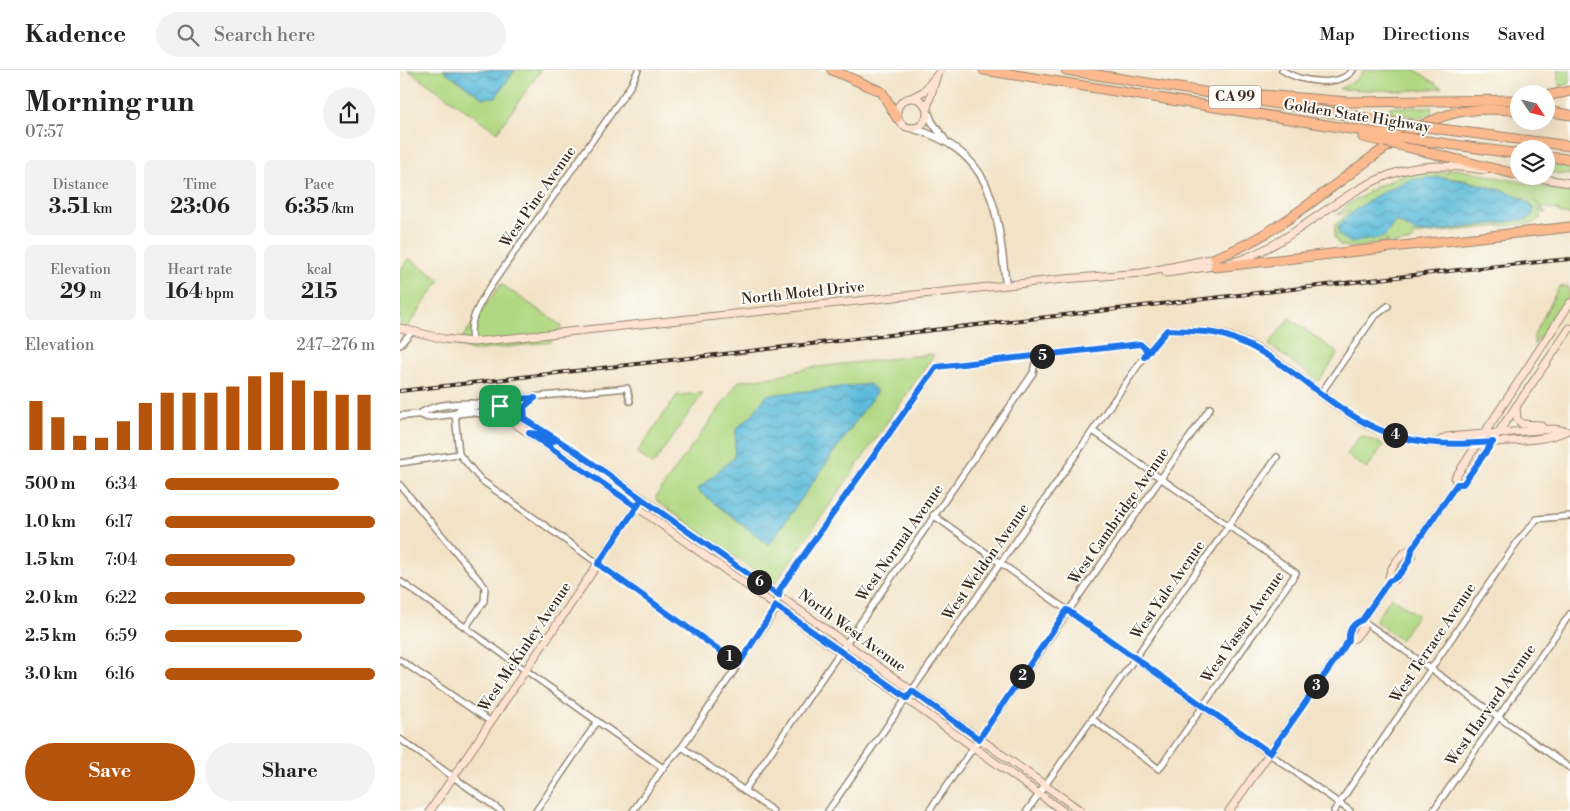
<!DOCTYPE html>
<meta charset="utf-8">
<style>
body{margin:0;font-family:"Libre Bodoni",serif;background:#f2f2f2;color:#222;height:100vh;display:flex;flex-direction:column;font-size:19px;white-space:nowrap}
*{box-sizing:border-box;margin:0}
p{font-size:16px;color:#767676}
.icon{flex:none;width:28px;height:28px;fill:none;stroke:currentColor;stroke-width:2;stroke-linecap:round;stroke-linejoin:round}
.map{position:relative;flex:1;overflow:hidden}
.details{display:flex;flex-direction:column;background:#fff;width:400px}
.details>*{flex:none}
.needle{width:32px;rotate:125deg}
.tools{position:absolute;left:1110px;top:15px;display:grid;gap:10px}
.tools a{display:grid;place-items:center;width:45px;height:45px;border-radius:50%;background:#fff;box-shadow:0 5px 20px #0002;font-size:25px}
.pin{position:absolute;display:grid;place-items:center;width:42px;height:42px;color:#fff;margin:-21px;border-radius:10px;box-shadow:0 2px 8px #0006}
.km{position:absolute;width:25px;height:25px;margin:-12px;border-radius:50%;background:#222;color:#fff;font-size:14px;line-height:25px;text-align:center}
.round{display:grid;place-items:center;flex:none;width:52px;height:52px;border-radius:26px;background:#f2f2f2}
.summary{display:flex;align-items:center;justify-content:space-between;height:85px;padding:0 25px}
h1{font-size:28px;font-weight:700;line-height:38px}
.figures{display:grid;grid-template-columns:repeat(3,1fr);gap:8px;height:85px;padding:5px 25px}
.figures div{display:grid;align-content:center;border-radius:8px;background:#f2f2f2;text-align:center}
.figures b{font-size:21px;font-weight:700}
.figures small{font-size:14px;font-weight:400}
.figures p{font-size:14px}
.chart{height:140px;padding:10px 25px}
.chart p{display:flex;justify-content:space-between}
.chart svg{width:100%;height:90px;margin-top:5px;stroke:#b45309;stroke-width:6}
.button{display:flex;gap:10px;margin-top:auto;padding:10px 25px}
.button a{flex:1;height:58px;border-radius:30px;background:#b45309;color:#fff;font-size:20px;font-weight:700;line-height:58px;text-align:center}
.button a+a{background:#f2f2f2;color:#222}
ul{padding:0 25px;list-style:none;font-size:16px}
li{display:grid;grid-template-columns:80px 60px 1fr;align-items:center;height:38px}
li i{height:12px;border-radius:6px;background:#b45309}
header{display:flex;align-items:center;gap:30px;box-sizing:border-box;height:70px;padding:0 25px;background:#fff;border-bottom:1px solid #e0e0e0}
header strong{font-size:24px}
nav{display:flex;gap:28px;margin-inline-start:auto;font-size:18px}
.search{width:350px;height:45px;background:#f2f2f2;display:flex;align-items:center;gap:12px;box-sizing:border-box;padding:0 18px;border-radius:28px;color:#767676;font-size:19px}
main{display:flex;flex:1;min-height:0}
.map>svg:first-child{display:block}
.grass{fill:#b0d882;stroke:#768150;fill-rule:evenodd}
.water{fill:url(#water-waves);stroke:#4c727c}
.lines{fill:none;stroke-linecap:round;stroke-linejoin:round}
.minor-casing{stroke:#968672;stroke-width:8}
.tertiary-casing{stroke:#968672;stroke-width:9}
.secondary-casing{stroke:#968672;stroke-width:9}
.motorway-casing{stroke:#968672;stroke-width:11}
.minor{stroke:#fff;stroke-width:5}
.tertiary{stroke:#fff;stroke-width:6}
.secondary{stroke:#fee3d2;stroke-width:7}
.motorway{stroke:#fcba8e;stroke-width:9}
.rail-casing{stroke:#3b2a1e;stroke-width:4}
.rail{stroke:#fdfcf7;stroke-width:2;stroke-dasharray:5.5;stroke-linecap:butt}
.motorway-bridge-casing{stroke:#968672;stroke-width:11;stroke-linecap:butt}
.motorway-bridge{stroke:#fcba8e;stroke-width:9}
.route-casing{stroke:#fff;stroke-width:10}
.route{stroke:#1a73e8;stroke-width:6}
.labels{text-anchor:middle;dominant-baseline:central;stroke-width:4;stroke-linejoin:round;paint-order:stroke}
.shield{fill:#fdfcf7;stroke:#75695f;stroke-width:1}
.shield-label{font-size:14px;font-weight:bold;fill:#3b2a1e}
.street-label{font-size:15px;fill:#3b2a1e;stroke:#fdfcf7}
</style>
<header>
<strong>Kadence</strong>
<div class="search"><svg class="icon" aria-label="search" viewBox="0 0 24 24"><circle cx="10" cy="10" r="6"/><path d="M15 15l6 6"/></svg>Search here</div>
<nav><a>Map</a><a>Directions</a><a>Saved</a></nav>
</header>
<main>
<section class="details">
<div class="summary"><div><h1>Morning run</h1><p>07:57</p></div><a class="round"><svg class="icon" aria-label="share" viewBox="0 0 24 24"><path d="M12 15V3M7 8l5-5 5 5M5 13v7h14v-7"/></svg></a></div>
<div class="figures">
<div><p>Distance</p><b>3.51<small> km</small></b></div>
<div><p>Time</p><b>23:06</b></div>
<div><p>Pace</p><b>6:35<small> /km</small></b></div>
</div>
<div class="figures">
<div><p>Elevation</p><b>29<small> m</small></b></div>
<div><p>Heart rate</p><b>164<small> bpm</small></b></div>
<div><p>kcal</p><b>215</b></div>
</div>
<div class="chart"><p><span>Elevation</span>247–276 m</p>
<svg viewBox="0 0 160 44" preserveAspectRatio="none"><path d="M5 44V20M15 44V28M25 44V37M35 44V38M45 44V30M55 44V21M65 44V16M75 44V16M85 44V16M95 44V13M105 44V8M115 44V6M125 44V10M135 44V15M145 44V17M155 44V17"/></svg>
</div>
<ul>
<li><b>500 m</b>6:34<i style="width:83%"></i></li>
<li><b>1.0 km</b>6:17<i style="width:100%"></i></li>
<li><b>1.5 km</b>7:04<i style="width:62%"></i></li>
<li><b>2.0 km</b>6:22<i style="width:95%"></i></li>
<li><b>2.5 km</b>6:59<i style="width:65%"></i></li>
<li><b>3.0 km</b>6:16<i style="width:100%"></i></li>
</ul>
<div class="button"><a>Save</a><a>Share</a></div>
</section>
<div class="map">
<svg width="1170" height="741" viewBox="0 0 1170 741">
<defs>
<pattern id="water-waves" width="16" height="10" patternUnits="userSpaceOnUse" patternTransform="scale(1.25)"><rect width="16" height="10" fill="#5cbbda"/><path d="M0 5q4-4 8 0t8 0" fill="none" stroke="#4d98b0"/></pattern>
</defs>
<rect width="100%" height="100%" fill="#fdfcf7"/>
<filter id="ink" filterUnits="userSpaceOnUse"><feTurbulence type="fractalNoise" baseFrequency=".02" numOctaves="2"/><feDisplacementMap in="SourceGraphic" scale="10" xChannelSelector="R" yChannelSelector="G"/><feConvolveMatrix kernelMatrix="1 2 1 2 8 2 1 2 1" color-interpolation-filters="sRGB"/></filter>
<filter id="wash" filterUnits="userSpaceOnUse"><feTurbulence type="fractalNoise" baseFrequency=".0096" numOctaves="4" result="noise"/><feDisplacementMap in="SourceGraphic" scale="20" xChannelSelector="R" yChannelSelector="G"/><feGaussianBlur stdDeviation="1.12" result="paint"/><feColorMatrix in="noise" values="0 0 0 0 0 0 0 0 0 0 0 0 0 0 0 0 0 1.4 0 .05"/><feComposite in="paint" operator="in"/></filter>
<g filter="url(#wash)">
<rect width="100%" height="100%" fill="#f2e3c7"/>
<g class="grass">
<polygon points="8,0 141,0 97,62"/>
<polygon points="964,0 1016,0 1042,18 1001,21 939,19 956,10"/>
<polygon points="1157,0 1170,0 1170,14 1160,16"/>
<polygon points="990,37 1031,37 1032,44 1021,48 989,43"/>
<polygon points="1146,95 1170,97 1170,105 1146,102"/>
<path d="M1056 99 1170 122V145L1160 143 1157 139 1156 140 1139 136 1134 130 1142 138 1138 140H1144L1146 143H1140L1141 148 1133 153 1012 165 1014 168 1008 172 979 175 988 171 986 170C972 175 955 180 940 175L934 167 935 155 950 141 938 145V143L947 137 946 135 966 124 969 120 972 121 975 116 991 112H987L1001 105 1009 104 1011 102C1019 101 1024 103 1031 103 1038 103 1040 101 1046 103L1049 101 1047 100ZM1037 107 1065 110 1126 129 1132 135 1128 149 1025 163C1012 162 1007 154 996 151L992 154Z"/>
<polygon points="9,188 40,210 4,262 0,259 0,201"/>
<polygon points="101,214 162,256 151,272 72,281 57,275"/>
<polygon points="1168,216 1169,226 1134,275 1134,265 1159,217"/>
<polygon points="889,248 938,283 919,311 869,275"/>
<polygon points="532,284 534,285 374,515 257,431 256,426 339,311 373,307 408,298"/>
<polygon points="303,323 253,395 237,383 277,325"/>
<polygon points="960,365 983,375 967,399 947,385"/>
<polygon points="991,527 1017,545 1000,570 975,551"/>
</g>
<g class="water">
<polygon points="43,0 115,0 96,27 83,28"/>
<path d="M1037 107C1058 109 1127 121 1134 140L1132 146 1128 149 1025 163 1015 162 996 151 984 167 950 173 939 165 938 157C949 140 990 116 1010 110 1018 108 1028 108 1037 107Z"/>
<polygon points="470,314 477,321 369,475 297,420 334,387 336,359 351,346 367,325"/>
</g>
</g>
<g filter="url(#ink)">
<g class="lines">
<defs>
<g id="minor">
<path d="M882 0C900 12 939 18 953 0"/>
<path d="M73 272C66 255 79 235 88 220L231 15 238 0"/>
<polyline points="0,275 11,262"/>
<polyline points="921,323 974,247 988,236"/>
<polyline points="100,335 111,329 227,318 230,331"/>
<polyline points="85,336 60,338 55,344 59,384 81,410 339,594"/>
<polyline points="125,349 124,337 135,328"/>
<polyline points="0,393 59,384"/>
<polyline points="0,415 85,517 84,531 66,557"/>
<polyline points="533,445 950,741"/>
<polyline points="0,511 263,698"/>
<polyline points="962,550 1170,698"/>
<polyline points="0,590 91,652"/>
<polyline points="692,649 759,699 896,503 693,361"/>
<polyline points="0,669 101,741"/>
<polyline points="282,677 373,741"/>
<polyline points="344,721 633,303 636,287"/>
<polyline points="136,741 197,652"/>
<polyline points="233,741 263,698 282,677 375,541 380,519 536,297 740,274 746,277 744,287"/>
<polyline points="428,741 744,287 767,260"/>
<polyline points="529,741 810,338"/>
<polyline points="627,741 877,387"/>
<polyline points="934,741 1118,471 1137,449 1170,446"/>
<polyline points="1033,741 1170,544"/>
</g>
<g id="tertiary">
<polyline points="527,40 532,52 545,70"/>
<path d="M511 58C596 81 597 141 606 215"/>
<path d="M20 344C38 331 79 333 100 335"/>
<polyline points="0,346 20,344 27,347 71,342 99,346"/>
</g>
<g id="secondary">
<polyline points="513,27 524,21 541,0"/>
<circle cx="512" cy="43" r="15"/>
<polyline points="527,38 536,8"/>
<polyline points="1126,106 1170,113"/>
<path d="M830 193C893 176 937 120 998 102 1027 93 1056 96 1085 100"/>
<polyline points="766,203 820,195"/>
<polyline points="0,258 44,269 73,272 664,209 742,203 815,188"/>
<path d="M767 260C788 261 810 261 831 267 883 284 923 334 972 357 1011 375 1053 376 1095 372 1119 370 1144 371 1166 361"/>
<polyline points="100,335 125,349 208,404 681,741"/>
<polyline points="1116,336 1117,349 1122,354 1140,355 1142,357"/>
<polyline points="99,346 114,353 237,437 663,741"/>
<polyline points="1038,372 1046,367 1153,359 1166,361"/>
<polyline points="1057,414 1055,408 1170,233"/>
<polyline points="989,511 996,509 1012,486 1012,479 1057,414 1063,414 1170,258"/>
<path d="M949 570 955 568 963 558 962 550 989 511C988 500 1001 482 1012 479"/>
<polyline points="30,741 242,429"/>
<path d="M829 741 949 570C948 560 953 553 962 550"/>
</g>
<g id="motorway">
<polyline points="432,0 482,22 497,48"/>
<polyline points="584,0 989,65"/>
<polyline points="666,0 1004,54"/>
<polyline points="852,24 948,32 1119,30"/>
<polyline points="1146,26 1170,21"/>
<polyline points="1146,41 1170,45"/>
<polyline points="1048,60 1170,76"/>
<polyline points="963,67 985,72"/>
<polyline points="1020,70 1119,84"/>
<polyline points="999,75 1119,105"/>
<polyline points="1146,87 1170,89"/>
<path d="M815 188C874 166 921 124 971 88 996 70 1021 52 1051 44 1073 38 1096 39 1119 40"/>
<polyline points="815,197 1170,157"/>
</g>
</defs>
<use href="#minor" class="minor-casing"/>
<use href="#tertiary" class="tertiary-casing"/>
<use href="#secondary" class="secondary-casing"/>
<use href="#motorway" class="motorway-casing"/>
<use href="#minor" class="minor"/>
<use href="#tertiary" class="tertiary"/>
<use href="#secondary" class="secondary"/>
<use href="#motorway" class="motorway"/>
<defs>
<polyline id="rail" points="0,321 1058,200 1170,189"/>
</defs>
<use href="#rail" class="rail-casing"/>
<use href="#rail" class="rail"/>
<defs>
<g id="motorway-bridge">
<polyline points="1004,54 1048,60"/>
<polyline points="989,65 1020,70"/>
<polyline points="985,72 999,75"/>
</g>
</defs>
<use href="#motorway-bridge" class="motorway-bridge-casing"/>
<use href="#motorway-bridge" class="motorway-bridge"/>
</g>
</g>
<g class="lines" filter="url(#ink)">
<defs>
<path id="route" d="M100 336C150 362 197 396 242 429L198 494 339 594 376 536 507 628 512 621 579 669 667 540 870 683 949 570C948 560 953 553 962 550L989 511C1000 508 1012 490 1012 479L1057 414H1063L1093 372C1057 375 1020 376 985 362 930 341 890 290 834 269 813 260 789 261 767 260L744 287 747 280 740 274 536 297 380 519 379 526 242 429 237 437 129 363 139 364 151 372 157 370 125 349 124 337 135 328 111 329 100 336"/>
</defs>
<use href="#route" class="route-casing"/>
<use href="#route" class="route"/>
</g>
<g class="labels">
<rect class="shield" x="809" y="15.5" width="52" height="23" rx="4"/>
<g class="shield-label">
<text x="835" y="27">CA 99</text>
</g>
<g class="street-label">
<text transform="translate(957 46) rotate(9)">Golden State Highway</text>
<text transform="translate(138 127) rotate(-55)">West Pine Avenue</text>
<text transform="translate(403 223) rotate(-6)">North Motel Drive</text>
<text transform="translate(719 446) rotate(-55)">West Cambridge Avenue</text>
<text transform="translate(500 473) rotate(-55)">West Normal Avenue</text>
<text transform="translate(586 492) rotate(-55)">West Weldon Avenue</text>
<text transform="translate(768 520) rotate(-55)">West Yale Avenue</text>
<text transform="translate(843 557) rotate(-55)">West Vassar Avenue</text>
<text transform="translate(452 561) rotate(36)">North West Avenue</text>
<text transform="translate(1033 573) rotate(-56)">West Terrace Avenue</text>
<text transform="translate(125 577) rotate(-56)">West McKinley Avenue</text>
<text transform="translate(1091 635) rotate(-55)">West Harvard Avenue</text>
</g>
</g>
</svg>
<div class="tools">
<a><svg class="needle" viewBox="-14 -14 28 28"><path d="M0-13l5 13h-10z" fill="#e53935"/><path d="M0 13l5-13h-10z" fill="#767676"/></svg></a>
<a><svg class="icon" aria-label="layers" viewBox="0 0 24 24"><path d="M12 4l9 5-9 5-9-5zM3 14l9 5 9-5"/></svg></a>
</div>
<div class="pin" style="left:100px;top:336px;background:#1e9e55"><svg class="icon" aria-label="arrive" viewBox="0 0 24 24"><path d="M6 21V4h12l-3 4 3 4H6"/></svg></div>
<b class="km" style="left:329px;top:587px">1</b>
<b class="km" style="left:622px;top:606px">2</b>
<b class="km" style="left:916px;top:616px">3</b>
<b class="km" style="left:995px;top:365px">4</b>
<b class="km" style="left:642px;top:286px">5</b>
<b class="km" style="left:359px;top:512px">6</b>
</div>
</main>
